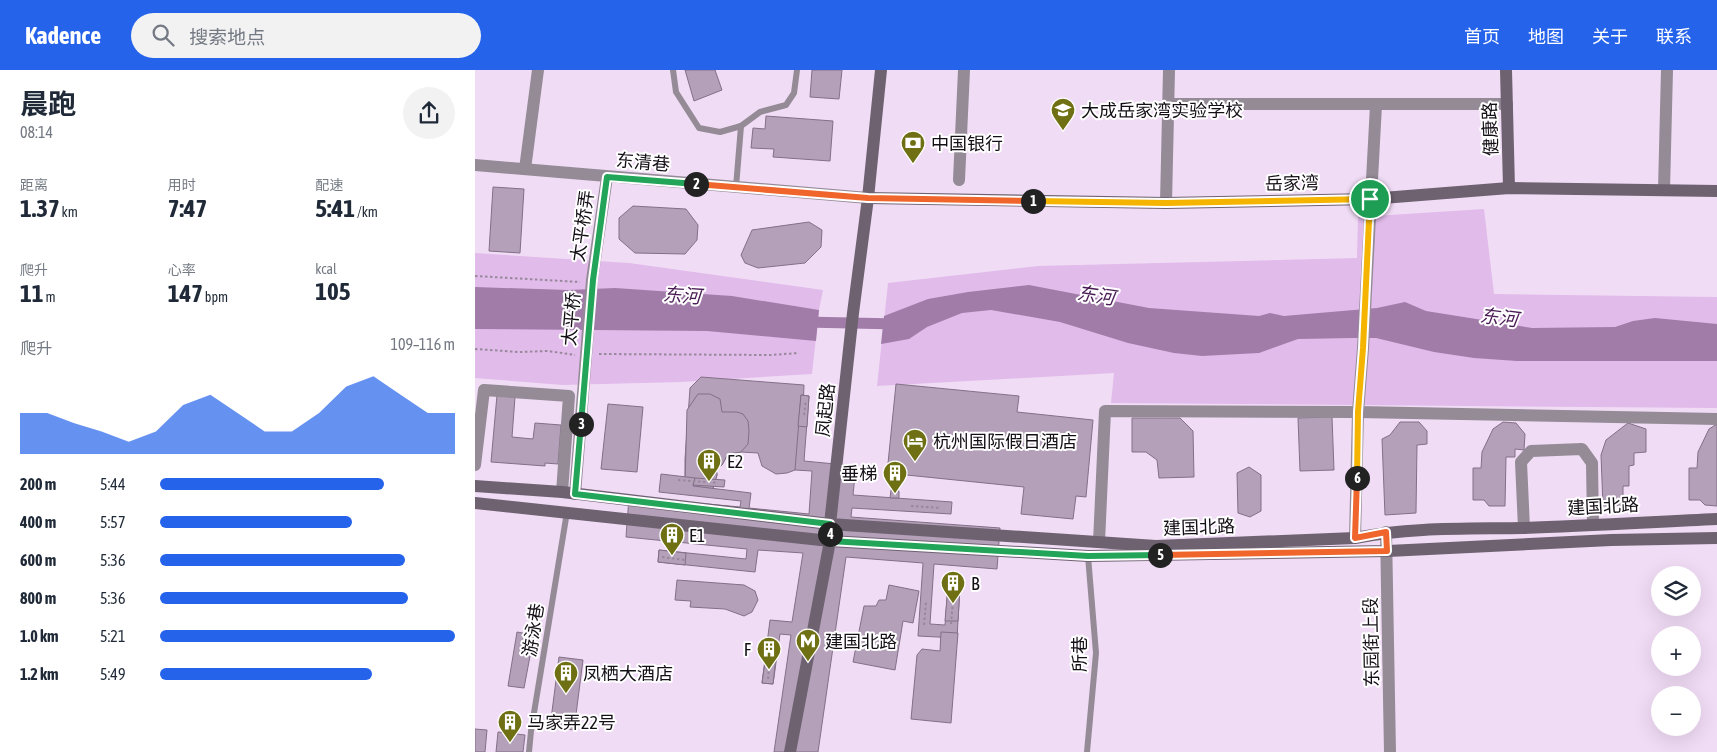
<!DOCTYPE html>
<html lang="zh">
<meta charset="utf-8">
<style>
body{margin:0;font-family:"Asap Condensed","Noto Sans SC",sans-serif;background:#f2f2f3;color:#1f2937;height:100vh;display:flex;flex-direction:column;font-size:19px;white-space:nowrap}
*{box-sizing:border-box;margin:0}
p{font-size:16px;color:#747a83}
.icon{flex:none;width:28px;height:28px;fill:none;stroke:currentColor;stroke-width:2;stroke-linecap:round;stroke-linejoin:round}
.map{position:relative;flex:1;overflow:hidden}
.details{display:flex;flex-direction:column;background:#fff;width:475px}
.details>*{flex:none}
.controls{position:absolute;left:1176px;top:496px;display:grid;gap:10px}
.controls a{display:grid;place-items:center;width:50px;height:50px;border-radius:50%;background:#fff;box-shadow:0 5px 20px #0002;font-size:25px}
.pin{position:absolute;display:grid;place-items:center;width:42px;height:42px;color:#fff;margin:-21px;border:2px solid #fff;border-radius:50%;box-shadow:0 1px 5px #0007}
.km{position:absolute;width:25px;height:25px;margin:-12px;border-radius:50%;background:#222;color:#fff;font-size:14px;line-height:25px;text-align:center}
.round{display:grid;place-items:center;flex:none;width:52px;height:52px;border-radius:26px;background:#f2f2f3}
.headline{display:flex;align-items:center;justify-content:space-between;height:85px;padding:0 20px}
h1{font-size:28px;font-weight:700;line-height:38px}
.figures{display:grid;grid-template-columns:repeat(3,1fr);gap:8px;height:85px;padding:5px 20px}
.figures div{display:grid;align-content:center}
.figures b{font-size:25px;font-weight:700}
.figures small{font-size:14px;font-weight:400}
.figures p{font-size:14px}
.chart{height:140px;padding:10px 20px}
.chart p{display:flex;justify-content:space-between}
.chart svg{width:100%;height:90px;margin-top:5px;fill:#2563eb;opacity:.7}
ul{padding:0 20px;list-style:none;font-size:16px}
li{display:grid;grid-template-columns:80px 60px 1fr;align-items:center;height:38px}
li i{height:12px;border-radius:6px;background:#2563eb}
header{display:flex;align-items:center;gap:30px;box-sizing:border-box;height:70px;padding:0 25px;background:#2563eb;color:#fff}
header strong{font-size:24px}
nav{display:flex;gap:28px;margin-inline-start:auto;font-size:18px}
.search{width:350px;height:45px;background:#f2f2f3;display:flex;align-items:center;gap:12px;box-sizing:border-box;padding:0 18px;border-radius:28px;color:#747a83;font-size:19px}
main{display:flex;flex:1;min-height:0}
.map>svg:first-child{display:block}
.green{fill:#e1bbea}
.water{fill:#a17ca9}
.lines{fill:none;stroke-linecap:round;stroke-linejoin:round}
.canal{stroke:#a17ca9;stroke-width:11}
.building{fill:#b4a0b9;stroke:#837087}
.path{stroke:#97889b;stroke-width:2;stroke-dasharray:2.5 2.5;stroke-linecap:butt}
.lane{stroke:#948b96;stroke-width:6}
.street{stroke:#948b96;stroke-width:12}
.secondary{stroke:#6e6271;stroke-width:12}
.split-1-casing{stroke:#fff;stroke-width:10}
.split-2-casing{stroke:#fff;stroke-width:10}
.split-3-casing{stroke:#fff;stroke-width:10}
.split-4-casing{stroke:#fff;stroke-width:10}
.split-5-casing{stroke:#fff;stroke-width:10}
.split-6-casing{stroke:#fff;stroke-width:10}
.split-7-casing{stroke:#fff;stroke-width:10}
.split-1{stroke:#f5b400;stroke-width:6}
.split-2{stroke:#f0652b;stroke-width:6}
.split-3{stroke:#22a559;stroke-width:6}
.split-4{stroke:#22a559;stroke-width:6}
.split-5{stroke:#22a559;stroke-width:6}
.split-6{stroke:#f0652b;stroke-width:6}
.split-7{stroke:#f5b400;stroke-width:6}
.labels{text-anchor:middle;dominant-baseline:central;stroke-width:4;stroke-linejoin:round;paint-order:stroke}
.poi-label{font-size:18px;fill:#140e16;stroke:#fff;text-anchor:start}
.street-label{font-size:18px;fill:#140e16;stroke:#fff}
.water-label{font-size:19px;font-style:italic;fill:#4a1c55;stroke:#fff}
</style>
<header>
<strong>Kadence</strong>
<div class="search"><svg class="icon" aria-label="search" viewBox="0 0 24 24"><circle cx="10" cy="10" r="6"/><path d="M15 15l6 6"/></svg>搜索地点</div>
<nav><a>首页</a><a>地图</a><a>关于</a><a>联系</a></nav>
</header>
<main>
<section class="details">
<div class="headline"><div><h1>晨跑</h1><p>08:14</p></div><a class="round"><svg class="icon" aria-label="share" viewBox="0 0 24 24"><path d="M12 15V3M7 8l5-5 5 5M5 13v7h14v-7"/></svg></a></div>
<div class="figures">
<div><p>距离</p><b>1.37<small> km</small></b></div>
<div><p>用时</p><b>7:47</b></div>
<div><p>配速</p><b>5:41<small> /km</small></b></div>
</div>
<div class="figures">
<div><p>爬升</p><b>11<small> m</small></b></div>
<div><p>心率</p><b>147<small> bpm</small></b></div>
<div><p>kcal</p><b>105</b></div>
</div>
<div class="chart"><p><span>爬升</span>109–116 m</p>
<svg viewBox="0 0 160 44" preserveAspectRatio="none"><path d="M0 44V24L10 24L20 29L30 33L40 38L50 33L60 20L70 15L80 24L90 33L100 33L110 24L120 11L130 6L140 15L150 24L160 24V44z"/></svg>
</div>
<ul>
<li><b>200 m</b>5:44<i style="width:76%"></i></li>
<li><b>400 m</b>5:57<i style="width:65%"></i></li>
<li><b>600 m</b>5:36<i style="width:83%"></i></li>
<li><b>800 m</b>5:36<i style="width:84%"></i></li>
<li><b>1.0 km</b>5:21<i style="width:100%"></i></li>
<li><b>1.2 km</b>5:49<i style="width:72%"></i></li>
</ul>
</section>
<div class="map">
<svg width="1242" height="682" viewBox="0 0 1242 682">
<rect width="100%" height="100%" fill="#f1dcf6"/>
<g class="green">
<polygon points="1009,139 1019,224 1242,227 1242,338 636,333 639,303 402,316 413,213 563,196 882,188 883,147"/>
<polygon points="0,183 154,193 348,220 344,240 337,304 206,312 88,315 0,308"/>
</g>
<g class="water">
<polygon points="554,215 674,238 784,246 795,243 809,246 902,238 930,232 951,241 1057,258 1140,257 1158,251 1180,248 1242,254 1242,291 1042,291 999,288 959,282 901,268 879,268 823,269 784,283 727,286 699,283 653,273 585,252 516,240 487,243 452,257 434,269 406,274 409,246 453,229 493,222"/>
<polygon points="0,217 93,220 140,218 257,226 344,240 341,271 232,261 0,259"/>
</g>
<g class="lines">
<polyline class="canal" points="329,252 423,254"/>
</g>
<g class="building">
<polygon points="210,0 240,0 247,20 219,31"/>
<polygon points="337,0 367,0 364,29 335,27"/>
<polygon points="291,46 358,51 355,91 298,87 299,79 276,78 278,58 290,59"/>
<polygon points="18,117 49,119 45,183 14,181"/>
<polygon points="158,136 211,139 223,155 222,170 210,184 160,183 144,169 144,148"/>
<polygon points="334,152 347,160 346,177 330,193 283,198 270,193 266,185 277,160"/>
<polygon points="226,307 329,315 326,391 320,400 312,403 301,404 287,396 283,383 266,382 253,384 247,395 241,398 242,405 238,418 233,421 217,420 210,414 210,389 215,318"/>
<polygon points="421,314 544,326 542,342 618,350 611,427 601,426 598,449 546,444 549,417 412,403"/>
<polygon points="223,324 235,324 245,329 247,342 262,342 268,344 273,351 274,361 273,374 266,382 253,384 247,395 241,398 242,405 238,418 233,421 217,420 210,414 212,340"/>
<polygon points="22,325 40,327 37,367 58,369 60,353 86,355 83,394 70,393 70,396 16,392"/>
<polygon points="326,325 334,326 329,391 381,396 378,425 477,432 476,444 377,438 376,447 525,458 522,499 459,494 455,554 470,555 473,516 485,516 482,568 443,566 448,493 371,487 343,682 299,682 316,565 305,564 298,614 287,613 295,550 317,552 328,483 283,480 280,502 183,492 184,480 271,489 272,479 151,467 154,427 265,437 266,431 184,422 186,404 220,408 218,416 276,423 274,438 334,444 337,401 320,400"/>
<polygon points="326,325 334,326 332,357 323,356"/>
<polygon points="133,334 168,337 162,402 126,399"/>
<polygon points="857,347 859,400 825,401 823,348"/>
<polygon points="657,348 705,348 718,361 719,407 684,408 682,390 671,382 657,382"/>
<polygon points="925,352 944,352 952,361 952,374 942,375 941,443 910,445 907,369 915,365"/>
<polygon points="1028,352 1041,353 1050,364 1049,380 1040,379 1040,387 1031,387 1030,436 1014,436 1009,430 998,430 998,398 1006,398 1007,382 1018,359"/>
<polygon points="1153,353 1171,359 1171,382 1159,383 1159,395 1154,396 1154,416 1148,416 1148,435 1128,436 1126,385 1131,370"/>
<polygon points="1242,354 1242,436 1230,435 1225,430 1214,430 1214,398 1222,398 1223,382 1234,359"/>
<polygon points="774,397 786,405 786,441 775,447 763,443 762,403"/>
<polygon points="220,408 250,410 249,417 218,415"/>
<polygon points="416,420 424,421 424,428 415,428"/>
<polygon points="184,480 211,483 210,495 183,492"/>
<polygon points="202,510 269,515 280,521 283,530 277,542 269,546 250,539 215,537 216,531 200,530"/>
<polygon points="414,515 444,521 438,553 428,551 420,600 378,592 389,536 401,536 404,530 411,530"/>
<polygon points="473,516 485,516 483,551 470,551"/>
<polygon points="42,562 59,565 49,618 33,616"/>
<polygon points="466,562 483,563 476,653 436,649 442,585 447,579 465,581"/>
<polygon points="291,586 301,587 298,614 287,613"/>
<polygon points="84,587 108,590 99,660 75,657"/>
<polygon points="0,659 12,660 10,682 0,682"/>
<polygon points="23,662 50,665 48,682 21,682"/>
</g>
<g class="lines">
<g class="path">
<polyline points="0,206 105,212"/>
<polyline points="0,279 44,282 73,281 100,285"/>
<polyline points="124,284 295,285 324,283"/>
<polyline points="329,345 331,330"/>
<polyline points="203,410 243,413"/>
<polyline points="436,436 466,438"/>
<polyline points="187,487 210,490"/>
<polyline points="476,554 479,520"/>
<polyline points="449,555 451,532"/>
<polyline points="293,609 294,597"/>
</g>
<g class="lane">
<polyline points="198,0 201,22 224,58 245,62 266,56 285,42 311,35 319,23 322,0"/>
<polyline points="261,117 266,56"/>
<polyline points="54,682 56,661 92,442"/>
<polyline points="612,682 621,583 613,486"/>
</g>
<g class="street">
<polyline points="693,34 1032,34"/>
<polyline points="0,95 393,128"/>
<polyline points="50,99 63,0"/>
<polyline points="484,110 489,0"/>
<polyline points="1189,120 1192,0"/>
<polyline points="691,133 694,0"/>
<polyline points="0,395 9,320 94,326 87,422"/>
<polyline points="100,424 117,210 132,107"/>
<polyline points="1049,458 1046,392 1056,381 1107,379 1117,393 1118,454"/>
<polyline points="911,462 915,682"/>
<polyline points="880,468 883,342 888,278 901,35"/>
<polyline points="624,472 630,341 883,342 1242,349"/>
</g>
<g class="secondary">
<polyline points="1031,0 1034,118"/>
<polyline points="393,128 691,133 895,129 1034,118 1242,121"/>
<path d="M0 416 87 422 355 454 681 476 880 468C936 457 991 459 1048 458 1112 456 1177 452 1242 449"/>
<polyline points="0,433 355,471 613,486 913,481 1136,470 1242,468"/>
<polyline points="315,682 355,471 355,454 378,243 393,128 406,0"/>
</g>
</g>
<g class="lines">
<defs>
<polyline id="split-1" points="558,131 691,133 895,129"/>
<polyline id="split-2" points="221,114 393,128 558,131"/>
<polyline id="split-3" points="106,354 118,210 132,107 221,114"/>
<polyline id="split-4" points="106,354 100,424 355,454 355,464"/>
<polyline id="split-5" points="355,464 355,471 613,486 685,485"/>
<polyline id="split-6" points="685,485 912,481 911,462 880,468 882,408"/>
<polyline id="split-7" points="882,408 883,342 888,278 895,129"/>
</defs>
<use href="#split-1" class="split-1-casing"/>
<use href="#split-2" class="split-2-casing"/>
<use href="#split-3" class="split-3-casing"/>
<use href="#split-4" class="split-4-casing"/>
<use href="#split-5" class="split-5-casing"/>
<use href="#split-6" class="split-6-casing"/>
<use href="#split-7" class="split-7-casing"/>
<use href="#split-1" class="split-1"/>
<use href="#split-2" class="split-2"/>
<use href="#split-3" class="split-3"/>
<use href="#split-4" class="split-4"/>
<use href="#split-5" class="split-5"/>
<use href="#split-6" class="split-6"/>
<use href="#split-7" class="split-7"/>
</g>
<defs>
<symbol id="school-pin" viewBox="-11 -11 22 30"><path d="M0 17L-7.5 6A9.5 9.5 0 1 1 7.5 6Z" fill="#6f7013" stroke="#fff"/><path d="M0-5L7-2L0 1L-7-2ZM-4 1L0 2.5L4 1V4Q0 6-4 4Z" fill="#fff"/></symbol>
<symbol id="bank-pin" viewBox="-11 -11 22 30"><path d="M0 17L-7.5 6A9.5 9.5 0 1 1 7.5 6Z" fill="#6f7013" stroke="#fff"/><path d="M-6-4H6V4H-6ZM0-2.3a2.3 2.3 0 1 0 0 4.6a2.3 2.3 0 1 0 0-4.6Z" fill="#fff"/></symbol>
<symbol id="hotel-pin" viewBox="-11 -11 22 30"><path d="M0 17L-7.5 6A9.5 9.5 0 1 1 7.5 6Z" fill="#6f7013" stroke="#fff"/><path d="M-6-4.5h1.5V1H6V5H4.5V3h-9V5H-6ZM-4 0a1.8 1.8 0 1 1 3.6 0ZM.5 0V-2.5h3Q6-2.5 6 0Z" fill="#fff"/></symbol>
<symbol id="building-pin" viewBox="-11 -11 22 30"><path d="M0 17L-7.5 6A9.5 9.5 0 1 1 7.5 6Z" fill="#6f7013" stroke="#fff"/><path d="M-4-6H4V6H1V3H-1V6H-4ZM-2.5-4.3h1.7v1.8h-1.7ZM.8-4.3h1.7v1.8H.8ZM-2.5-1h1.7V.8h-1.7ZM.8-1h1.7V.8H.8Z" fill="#fff"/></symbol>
<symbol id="metro-pin" viewBox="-11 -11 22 30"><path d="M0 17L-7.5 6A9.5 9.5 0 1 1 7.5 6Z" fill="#6f7013" stroke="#fff"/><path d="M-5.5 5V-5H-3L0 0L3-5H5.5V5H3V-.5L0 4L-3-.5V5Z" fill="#fff"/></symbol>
</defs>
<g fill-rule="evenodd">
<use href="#school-pin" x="574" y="26" width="28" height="38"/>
<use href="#bank-pin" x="424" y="59" width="28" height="38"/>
<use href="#hotel-pin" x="426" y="357" width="28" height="38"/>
<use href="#building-pin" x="220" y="377" width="28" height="38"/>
<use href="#building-pin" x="406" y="389" width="28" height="38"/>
<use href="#building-pin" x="183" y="451" width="28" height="38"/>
<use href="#building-pin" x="464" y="499" width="28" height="38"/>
<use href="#metro-pin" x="319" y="557" width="28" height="38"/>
<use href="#building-pin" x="280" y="565" width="28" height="38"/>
<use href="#building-pin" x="77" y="589" width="28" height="38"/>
<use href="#building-pin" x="21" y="638" width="28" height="38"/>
</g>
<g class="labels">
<g class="poi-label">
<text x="606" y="40">大成岳家湾实验学校</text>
<text x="456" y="73">中国银行</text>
<text x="458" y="371">杭州国际假日酒店</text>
<text x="252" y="391">E2</text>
<text x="402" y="403" text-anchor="end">垂梯</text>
<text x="214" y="465">E1</text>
<text x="496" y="513">B</text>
<text x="350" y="571">建国北路</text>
<text x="276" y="579" text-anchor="end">F</text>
<text x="108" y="603">凤栖大酒店</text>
<text x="52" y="652">马家弄22号</text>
</g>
<g class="street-label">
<text transform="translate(1015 59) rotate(-92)">健康路</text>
<text transform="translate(168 92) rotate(5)">东清巷</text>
<text transform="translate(817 113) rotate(-1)">岳家湾</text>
<text transform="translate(107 156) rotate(-82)">太平桥弄</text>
<text transform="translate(96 249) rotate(-85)">太平桥</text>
<text transform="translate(350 340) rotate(-84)">凤起路</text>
<text transform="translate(1128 436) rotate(-3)">建国北路</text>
<text transform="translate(724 457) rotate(-2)">建国北路</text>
<text transform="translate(58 560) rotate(-81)">游泳巷</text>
<text transform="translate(896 572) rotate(-91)">东园街上段</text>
<text transform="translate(604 584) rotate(-90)">所巷</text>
</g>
<g class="water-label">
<text transform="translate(207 225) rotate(4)">东河</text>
<text transform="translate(621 225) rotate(8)">东河</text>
<text transform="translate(1024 247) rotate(7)">东河</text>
</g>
</g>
</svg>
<div class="controls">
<a><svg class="icon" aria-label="layers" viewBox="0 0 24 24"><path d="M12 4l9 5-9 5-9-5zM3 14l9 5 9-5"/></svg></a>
<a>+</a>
<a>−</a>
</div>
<div class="pin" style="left:895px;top:129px;background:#1e9e55"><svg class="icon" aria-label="arrive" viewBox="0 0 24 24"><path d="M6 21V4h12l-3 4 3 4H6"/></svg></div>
<b class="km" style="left:558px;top:131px">1</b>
<b class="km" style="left:221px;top:114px">2</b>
<b class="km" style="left:106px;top:354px">3</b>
<b class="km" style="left:355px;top:464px">4</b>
<b class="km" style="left:685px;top:485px">5</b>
<b class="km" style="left:882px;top:408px">6</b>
</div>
</main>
